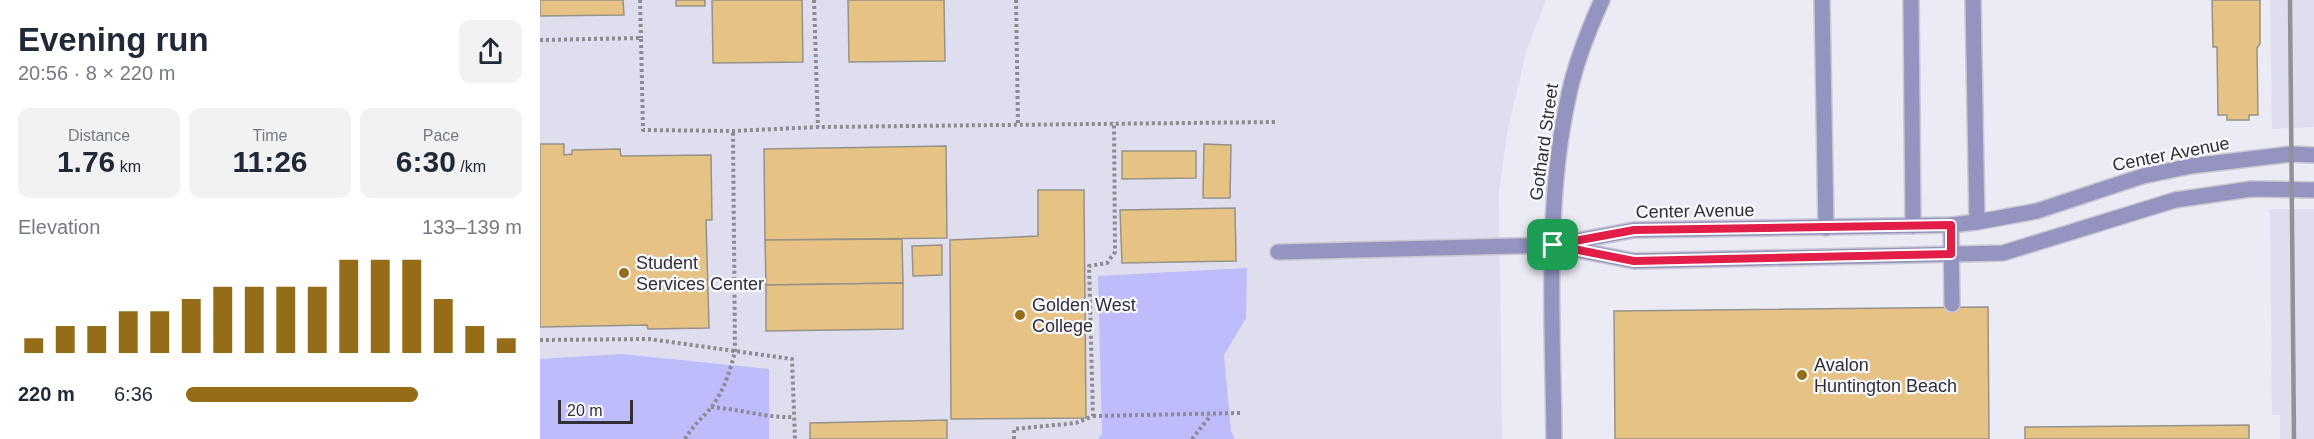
<!DOCTYPE html>
<meta charset="utf-8">
<style>
body{margin:0;font-family:Helvetica,sans-serif;background:#f2f2f3;color:#1f2937;height:100vh;display:flex;flex-direction:column;font-size:22px;white-space:nowrap}
*{box-sizing:border-box;margin:0}
p{font-size:20px;color:#747a83}
.icon{flex:none;width:33px;height:33px;fill:none;stroke:currentColor;stroke-width:2;stroke-linecap:round;stroke-linejoin:round}
.map{position:relative;flex:1;overflow:hidden}
.details{display:flex;flex-direction:column;background:#fff;width:540px}
.details>*{flex:none}
.scale{position:absolute;left:18px;bottom:15px;width:75px;box-sizing:border-box;padding-left:6px;border:3px solid #303034;border-top:0;font-size:16px;line-height:21px;white-space:nowrap;color:#303034;-webkit-text-stroke:4px #f8f9ff;paint-order:stroke}
.pin{position:absolute;display:grid;place-items:center;width:51px;height:51px;color:#fff;margin:-26px;border-radius:12px;box-shadow:0 3px 9px #0006}
.round{display:grid;place-items:center;flex:none;width:63px;height:63px;border-radius:12px;background:#f2f2f3}
.summary{display:flex;align-items:center;justify-content:space-between;height:102px;padding:0 18px}
h1{font-size:33px;font-weight:700;line-height:45px}
.figures{display:grid;grid-template-columns:repeat(3,1fr);gap:9px;height:102px;padding:6px 18px}
.figures div{display:grid;align-content:center;border-radius:12px;background:#f2f2f3;text-align:center}
.figures b{font-size:30px;font-weight:700}
.figures small{font-size:16px;font-weight:400}
.figures p{font-size:16px}
.chart{height:168px;padding:12px 18px}
.chart p{display:flex;justify-content:space-between}
.chart svg{width:100%;height:108px;margin-top:6px;stroke:#956d18;stroke-width:6}
ul{padding:0 18px;list-style:none;font-size:20px}
li{display:grid;grid-template-columns:96px 72px 1fr;align-items:center;height:45px}
li i{height:15px;border-radius:8px;background:#956d18}
main{display:flex;flex:1;min-height:0}
.map>svg:first-child{display:block}
.built{fill:#dedeef}
.green{fill:#bebcfa}
.building{fill:#e6c285;stroke:#979289;stroke-width:1.5}
.lines{fill:none;stroke-linecap:round;stroke-linejoin:round}
.minor-casing{stroke:#c9c9d2;stroke-width:18}
.path{stroke:#8b8b92;stroke-width:4;stroke-dasharray:3 3;stroke-linecap:butt}
.minor{stroke:#9594c1;stroke-width:15}
.rail{stroke:#919198;stroke-width:4.5}
.route-casing{stroke:#fff;stroke-width:12}
.route{stroke:#e11d48;stroke-width:8}
.poi-dot{fill:#956d18;stroke:#f8f9ff;stroke-width:2}
.labels{text-anchor:middle;dominant-baseline:central;stroke-width:4.5;stroke-linejoin:round;paint-order:stroke}
.street-label{font-size:18px;fill:#303034;stroke:#f8f9ff}
.poi-label{font-size:18px;fill:#303034;stroke:#f8f9ff;text-anchor:start}
</style>
<main>
<section class="details">
<div class="summary"><div><h1>Evening run</h1><p>20:56 · 8 × 220 m</p></div><a class="round"><svg class="icon" aria-label="share" viewBox="0 0 24 24"><path d="M12 15V3M7 8l5-5 5 5M5 13v7h14v-7"/></svg></a></div>
<div class="figures">
<div><p>Distance</p><b>1.76<small> km</small></b></div>
<div><p>Time</p><b>11:26</b></div>
<div><p>Pace</p><b>6:30<small> /km</small></b></div>
</div>
<div class="chart"><p><span>Elevation</span>133–139 m</p>
<svg viewBox="0 0 160 44" preserveAspectRatio="none"><path d="M5 44V38M15 44V33M25 44V33M35 44V27M45 44V27M55 44V22M65 44V17M75 44V17M85 44V17M95 44V17M105 44V6M115 44V6M125 44V6M135 44V22M145 44V33M155 44V38"/></svg>
</div>
<ul>
<li><b>220 m</b>6:36<i style="width:69%"></i></li>
</ul>
</section>
<div class="map">
<svg width="1774" height="439" viewBox="0 0 1774 439">
<rect width="100%" height="100%" fill="#ebebf5"/>
<g class="built">
<polygon points="0,0 1006,0 987,49 968,128 959,190 962,439 0,439"/>
<polygon points="1730,0 1774,0 1774,127 1732,129"/>
<polygon points="1730,209 1774,209 1774,439 1740,439 1740,415 1732,415"/>
</g>
<g class="green">
<polygon points="707,268 706,318 684,355 691,431 695,439 558,439 562,434 558,276"/>
<polygon points="82,354 229,369 229,439 0,439 0,359"/>
</g>
<g class="building">
<polygon points="0,0 83,0 84,15 0,16"/>
<rect x="136" y="0" width="29" height="6"/>
<polygon points="172,0 262,0 263,62 173,63"/>
<polygon points="308,0 404,0 405,61 309,62"/>
<polygon points="1672,0 1720,0 1720,44 1717,48 1718,115 1709,115 1709,120 1687,120 1687,115 1678,115 1677,47 1673,47"/>
<polygon points="0,144 24,144 24,155 32,154 32,150 80,149 81,156 171,155 172,220 166,220 169,328 108,329 107,325 0,327"/>
<polygon points="664,144 691,145 690,198 663,198"/>
<polygon points="406,146 407,238 225,240 224,149"/>
<polygon points="582,151 656,151 656,178 582,179"/>
<polygon points="498,190 544,190 546,418 411,419 410,240 498,236"/>
<polygon points="695,208 696,261 582,263 580,210"/>
<polygon points="362,239 363,283 226,285 225,240"/>
<polygon points="402,245 402,275 373,276 372,246"/>
<polygon points="363,283 363,329 226,331 226,285"/>
<polygon points="1448,307 1449,439 1075,439 1074,311"/>
<polygon points="407,420 407,439 270,439 270,423"/>
<polygon points="1709,425 1709,439 1485,439 1485,427"/>
</g>
<g class="lines">
<defs>
<g id="minor">
<polyline points="1282,0 1286,228"/>
<polyline points="1371,0 1373,226"/>
<polyline points="1433,0 1437,222"/>
<polyline points="1411,225 1412,304"/>
<polyline points="1022,247 1094,261 1463,253 1635,200 1711,189 1774,190"/>
<polyline points="738,252 1013,245 1094,230 1411,225 1437,222 1497,211 1603,176 1651,166 1751,154 1774,155"/>
<path d="M1014 439C1013 328 1004 203 1029 94 1036 61 1048 31 1062 0"/>
</g>
</defs>
<use href="#minor" class="minor-casing"/>
<g class="path">
<polyline points="100,0 101,38"/>
<polyline points="274,0 278,127"/>
<polyline points="476,0 478,124"/>
<polyline points="0,40 101,38 103,130 193,131 278,127 736,122"/>
<polyline points="0,340 109,339 252,359 255,439"/>
<path d="M171 407C199 409 226 418 254 417"/>
<polyline points="553,416 700,413"/>
<path d="M145 439C152 427 161 419 170 409 183 393 190 371 195 352L193 131"/>
<polyline points="474,439 474,429 536,423 553,416 549,266 567,263 575,252 574,122"/>
<polyline points="652,439 671,415"/>
</g>
<use href="#minor" class="minor"/>
<polyline class="rail" points="1750,0 1754,439"/>
</g>
<g class="lines">
<defs>
<polygon id="route" points="1411,225 1411,254 1094,261 1013,245 1094,230"/>
</defs>
<use href="#route" class="route-casing"/>
<use href="#route" class="route"/>
</g>
<g class="poi-dot">
<circle cx="84" cy="273" r="6"/>
<circle cx="480" cy="315" r="6"/>
<circle cx="1262" cy="375" r="6"/>
</g>
<g class="labels">
<g class="street-label">
<text transform="translate(1004 142) rotate(-82)">Gothard Street</text>
<text transform="translate(1631 154) rotate(-11)">Center Avenue</text>
<text transform="translate(1155 211) rotate(-1)">Center Avenue</text>
</g>
<g class="poi-label">
<text x="96" y="263">Student<tspan x="96" dy="21">Services Center</tspan></text>
<text x="492" y="305">Golden West<tspan x="492" dy="21">College</tspan></text>
<text x="1274" y="365">Avalon<tspan x="1274" dy="21">Huntington Beach</tspan></text>
</g>
</g>
</svg>
<div class="scale">20 m</div>
<div class="pin" style="left:1013px;top:245px;background:#1e9e55"><svg class="icon" aria-label="arrive" viewBox="0 0 24 24"><path d="M6 21V4h12l-3 4 3 4H6"/></svg></div>
</div>
</main>
